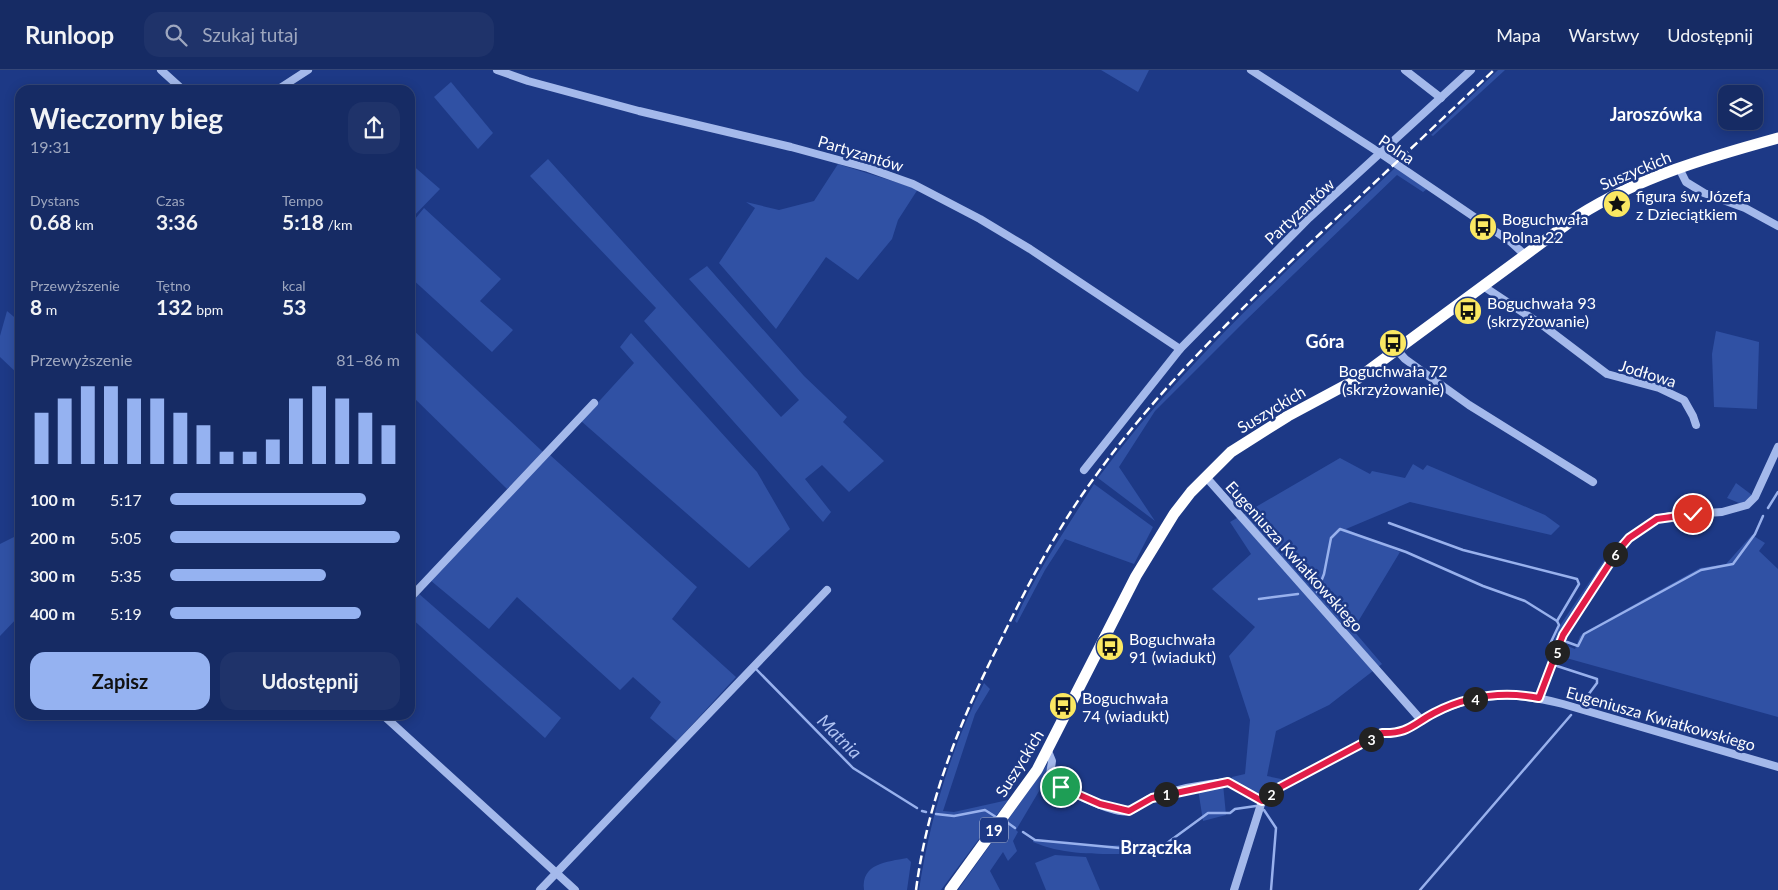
<!DOCTYPE html>
<html lang="pl">
<meta charset="utf-8">
<style>
body{margin:0;font-family:Lato,sans-serif;background:#1f336a;color:#f1f3f6;height:100vh;display:flex;flex-direction:column;font-size:19px;white-space:nowrap}
*{box-sizing:border-box;margin:0}
p{font-size:16px;color:#9ea7bf}
.icon{flex:none;width:28px;height:28px;fill:none;stroke:currentColor;stroke-width:2;stroke-linecap:round;stroke-linejoin:round}
.map{position:relative;flex:1;overflow:hidden}
.sheet{position:absolute;left:15px;top:15px;width:400px;height:635px;display:flex;flex-direction:column;background:#162b64;border-radius:15px;box-shadow:0 2px 12px #0003,0 0 0 1px #354778}
.sheet>*{flex:none}
.controls{position:absolute;left:1718px;top:15px;display:grid;gap:10px}
.controls a{display:grid;place-items:center;width:45px;height:45px;border-radius:10px;background:#162b64;box-shadow:0 2px 12px #0003,0 0 0 1px #354778;font-size:25px}
.pin{position:absolute;display:grid;place-items:center;width:42px;height:42px;color:#fff;margin:-21px;border:2px solid #fff;border-radius:50%;box-shadow:0 1px 5px #0007}
.km{position:absolute;width:25px;height:25px;margin:-12px;border-radius:50%;background:#222;color:#fff;font-size:14px;line-height:25px;text-align:center}
.round{display:grid;place-items:center;flex:none;width:52px;height:52px;border-radius:15px;background:#1f336a}
.summary{display:flex;align-items:center;justify-content:space-between;height:85px;padding:0 15px}
h1{font-size:28px;font-weight:700;line-height:38px}
.figures{display:grid;grid-template-columns:repeat(3,1fr);gap:8px;height:85px;padding:5px 15px}
.figures div{display:grid;align-content:center}
.figures b{font-size:21px;font-weight:700}
.figures small{font-size:14px;font-weight:400}
.figures p{font-size:14px}
.chart{height:140px;padding:10px 15px}
.chart p{display:flex;justify-content:space-between}
.chart svg{width:100%;height:90px;margin-top:5px;stroke:#95b2f1;stroke-width:6}
.action{display:flex;gap:10px;margin-top:auto;padding:10px 15px}
.action a{flex:1;height:58px;border-radius:15px;background:#95b2f1;color:#111;font-size:20px;font-weight:700;line-height:58px;text-align:center}
.action a+a{background:#1f336a;color:#f1f3f6}
ul{padding:0 15px;list-style:none;font-size:16px}
li{display:grid;grid-template-columns:80px 60px 1fr;align-items:center;height:38px}
li i{height:12px;border-radius:6px;background:#95b2f1}
header{display:flex;align-items:center;gap:30px;box-sizing:border-box;height:70px;padding:0 25px;background:#162b64;border-bottom:1px solid #354778}
header strong{font-size:24px}
nav{display:flex;gap:28px;margin-inline-start:auto;font-size:18px}
.search{width:350px;height:45px;background:#1f336a;display:flex;align-items:center;gap:12px;box-sizing:border-box;padding:0 18px;border-radius:15px;color:#9ea7bf;font-size:19px}
.map>svg:first-child{display:block}
.green{fill:#3051a4}
.lines{fill:none;stroke-linecap:round;stroke-linejoin:round}
.stream{stroke:#98b1ed;stroke-width:2.5}
.minor{stroke:#a4b9eb;stroke-width:8}
.highway{stroke:#fff;stroke-width:11}
.rail{stroke:#fff;stroke-width:2.5;stroke-dasharray:9 4;stroke-linecap:butt}
.route-casing{stroke:#fff;stroke-width:10}
.route{stroke:#e11d48;stroke-width:6}
.labels{text-anchor:middle;dominant-baseline:central;stroke-width:5;stroke-linejoin:round;paint-order:stroke}
.shield{fill:#1d3986;stroke:#bbc4db;stroke-width:1}
.shield-label{font-size:15px;font-weight:bold;fill:#fff}
.street-label{font-size:16px;fill:#fff;stroke:#1d3986}
.poi-label{font-size:16px;fill:#fff;stroke:#1d3986;text-anchor:start}
.neighbourhood-label{font-size:18px;font-weight:bold;fill:#fff;stroke:#1d3986}
.water-label{font-size:18px;font-style:italic;fill:#b0c3f2;stroke:#1d3986}
</style>
<header>
<strong>Runloop</strong>
<div class="search"><svg class="icon" aria-label="search" viewBox="0 0 24 24"><circle cx="10" cy="10" r="6"/><path d="M15 15l6 6"/></svg>Szukaj tutaj</div>
<nav><a>Mapa</a><a>Warstwy</a><a>Udostępnij</a></nav>
</header>
<div class="map">
<svg width="1778" height="820" viewBox="0 0 1778 820">
<rect width="100%" height="100%" fill="#1d3986"/>
<g class="green">
<polygon points="1101,0 1149,0 1138,22"/>
<polygon points="1498,0 1505,0 1433,66 1431,65"/>
<polygon points="451,12 493,63 478,79 434,27"/>
<polygon points="548,89 781,347 799,330 689,209 707,196 804,306 847,347 843,352 884,391 849,422 822,395 805,409 831,442 823,452 644,251 656,238 530,106"/>
<polygon points="410,93 440,119 410,150"/>
<polygon points="838,94 918,119 898,150 892,169 858,210 826,187 776,259 719,193 755,138 746,132 779,140 814,131"/>
<path d="M1395 98 1427 119 1423 122 1397 105 1245 251 1155 341 1119 397 1155 451 1098 408C1184 292 1291 197 1395 98Z"/>
<polygon points="424,138 501,209 480,231 513,260 492,282 410,207 410,155"/>
<polygon points="7,241 20,252 20,306 0,287 0,266"/>
<polygon points="410,257 543,382 507,419 410,324"/>
<polygon points="1716,261 1759,272 1757,339 1714,337 1712,284"/>
<polygon points="631,263 757,402 790,459 749,498 581,351 634,293 620,277"/>
<polygon points="550,385 697,517 672,549 736,607 677,671 650,648 661,632 633,607 620,620 517,527 489,559 430,510"/>
<polygon points="1340,388 1370,404 1372,401 1405,408 1413,394 1423,400 1427,395 1545,445 1560,456 1551,465 1410,432 1346,459 1400,482 1353,560 1382,594 1329,635 1276,661 1267,706 1286,710 1262,728 1232,711 1232,707 1245,704 1250,650 1229,586 1255,557 1212,519 1251,484 1230,452"/>
<polygon points="1736,413 1752,425 1744,435 1727,428"/>
<path d="M1094 414 1153 457 1134 494 1065 469 1045 500 1017 553 1015 551C1036 502 1066 459 1094 414Z"/>
<polygon points="20,464 20,545 0,566 0,474"/>
<polygon points="1752,465 1765,473 1759,481 1778,499 1778,647 1559,586 1562,574 1575,579 1580,566 1585,562 1700,498 1726,494"/>
<polygon points="1605,489 1608,490 1553,588 1548,588 1559,557"/>
<polygon points="418,523 561,648 545,668 410,547 410,531"/>
<path d="M984 613 990 619 975 644 943 741 954 742 1008 730 941 820H919C930 748 951 678 984 613Z"/>
<polygon points="1049,692 1048,706 1016,760 1018,762 1013,771 1017,781 1008,791 1003,782 990,801 1000,820 958,820"/>
<polygon points="1223,714 1226,745 1203,751 1198,719"/>
<path d="M1033 770 1102 776 1124 775V781L1120 784C1089 784 1061 784 1033 772Z"/>
<polygon points="1055,785 1086,787 1100,820 1046,820 1035,793"/>
<path d="M907 788 911 792 907 820H864C861 793 887 792 907 788Z"/>
</g>
<g class="lines">
<g class="stream">
<polyline points="1768,438 1778,422"/>
<polyline points="1389,453 1463,480 1577,509 1579,514 1557,551"/>
<polyline points="1317,522 1324,504 1331,468 1340,459 1406,482 1483,516 1525,531 1557,551 1559,555 1550,574 1547,586 1549,588"/>
<polyline points="1259,529 1298,524"/>
<polyline points="1567,572 1578,576 1584,564 1701,500 1733,494 1755,464 1763,446"/>
<polyline points="1557,596 1597,609 1597,613 1582,633"/>
<polyline points="756,599 853,698 917,738"/>
<polyline points="1264,740 1276,758 1271,820"/>
<polyline points="922,741 926,742"/>
<polyline points="936,744 954,746 985,740 996,747"/>
<polyline points="1008,753 1015,758"/>
<polyline points="1023,762 1035,770 1120,778"/>
<polyline points="1132,777 1167,773 1208,743 1230,743 1235,739 1256,736"/>
<polyline points="1420,820 1571,645"/>
</g>
<g class="minor">
<polyline points="161,0 183,20"/>
<polyline points="497,0 528,11 639,41 791,77 868,98 913,114 980,149 1030,179 1180,279"/>
<polyline points="1251,0 1380,83 1511,172 1525,185"/>
<polyline points="1405,0 1441,28"/>
<polyline points="277,20 308,0"/>
<polyline points="1679,98 1686,112 1704,123 1745,138 1778,156"/>
<polyline points="1483,216 1545,257 1607,304 1659,318 1684,330 1693,346 1696,355"/>
<polyline points="1397,280 1405,289 1469,335 1593,412"/>
<polyline points="1084,400 1180,279 1309,148 1471,0"/>
<polyline points="1206,407 1422,651"/>
<polyline points="410,528 594,333"/>
<polyline points="1539,628 1563,565 1601,504 1629,468 1657,449 1676,445 1722,442 1747,435 1755,427 1778,377"/>
<polyline points="383,645 575,820"/>
<path d="M1048 681 1052 691 1050 705C1054 717 1116 745 1129 741 1136 740 1142 732 1149 729 1172 720 1203 714 1228 712L1262 731"/>
<path d="M1262 731 1280 717 1382 663C1409 664 1413 653 1435 643 1479 621 1517 622 1563 634L1778 697"/>
<polyline points="540,820 827,520"/>
<polyline points="1234,820 1262,731"/>
</g>
<path class="highway" d="M950 820 1037 700 1136 506 1174 444 1191 422 1231 382 1288 346 1357 309 1578 146C1639 107 1709 87 1778 68"/>
<path class="rail" d="M916 820C927 735 957 658 995 582 1024 522 1055 461 1094 408 1161 315 1243 237 1325 159 1382 106 1438 53 1494 0"/>
</g>
<g class="lines">
<defs>
<path id="route" d="M1061 717 1100 734 1129 741 1152 728 1228 712 1262 731 1280 717 1382 663C1408 664 1413 654 1434 643 1467 626 1503 621 1539 628L1563 565 1617 482 1629 468 1657 449 1693 444"/>
</defs>
<use href="#route" class="route-casing"/>
<use href="#route" class="route"/>
</g>
<defs>
<symbol id="sight-disc" viewBox="-11 -11 22 22"><circle r="9.5" fill="#fbe862" stroke="#1d3986"/><path d="M0-6L1.8-2.2L6-1.7L2.9 1.2L3.7 5.4L0 3.3L-3.7 5.4L-2.9 1.2L-6-1.7L-1.8-2.2Z" fill="#111"/></symbol>
<symbol id="bus-disc" viewBox="-11 -11 22 22"><circle r="9.5" fill="#fbe862" stroke="#1d3986"/><path d="M-5-6H5V4H4V6H2V4H-2V6H-4V4H-5ZM-3.5-4V0h7V-4ZM-3.5 1.2v1.5H-2V1.2ZM2 1.2v1.5H3.5V1.2Z" fill="#111"/></symbol>
</defs>
<g fill-rule="evenodd">
<use href="#sight-disc" x="1601" y="118" width="32" height="32"/>
<use href="#bus-disc" x="1467" y="141" width="32" height="32"/>
<use href="#bus-disc" x="1452" y="225" width="32" height="32"/>
<use href="#bus-disc" x="1377" y="257" width="32" height="32"/>
<use href="#bus-disc" x="1094" y="561" width="32" height="32"/>
<use href="#bus-disc" x="1047" y="620" width="32" height="32"/>
</g>
<g class="labels">
<rect class="shield" x="980" y="747.5" width="28" height="25" rx="4"/>
<g class="shield-label">
<text x="994" y="760">19</text>
</g>
<g class="street-label">
<text transform="translate(1397 79) rotate(34)">Polna</text>
<text transform="translate(861 83) rotate(17)">Partyzantów</text>
<text transform="translate(1635 100) rotate(-23)">Suszyckich</text>
<text transform="translate(1299 141) rotate(-43)">Partyzantów</text>
<text transform="translate(1648 303) rotate(17)">Jodłowa</text>
<text transform="translate(1271 339) rotate(-31)">Suszyckich</text>
<text transform="translate(1295 486) rotate(48)">Eugeniusza Kwiatkowskiego</text>
<text transform="translate(1661 648) rotate(16)">Eugeniusza Kwiatkowskiego</text>
<text transform="translate(1019 693) rotate(-58)">Suszyckich</text>
</g>
<g class="poi-label">
<text x="1636" y="125">figura św. Józefa<tspan x="1636" dy="18">z Dzieciątkiem</tspan></text>
<text x="1502" y="148">Boguchwała<tspan x="1502" dy="18">Polna 22</tspan></text>
<text x="1487" y="232">Boguchwała 93<tspan x="1487" dy="18">(skrzyżowanie)</tspan></text>
<text x="1393" y="300" text-anchor="middle">Boguchwała 72<tspan x="1393" dy="18">(skrzyżowanie)</tspan></text>
<text x="1129" y="568">Boguchwała<tspan x="1129" dy="18">91 (wiadukt)</tspan></text>
<text x="1082" y="627">Boguchwała<tspan x="1082" dy="18">74 (wiadukt)</tspan></text>
</g>
<g class="neighbourhood-label">
<text x="1656" y="44">Jaroszówka</text>
<text x="1325" y="271">Góra</text>
<text x="1156" y="777">Brzączka</text>
</g>
<g class="water-label">
<text transform="translate(840 666) rotate(45)">Matnia</text>
</g>
</g>
</svg>
<div class="controls">
<a><svg class="icon" aria-label="layers" viewBox="0 0 24 24"><path d="M12 4l9 5-9 5-9-5zM3 14l9 5 9-5"/></svg></a>
</div>
<div class="pin" style="left:1061px;top:717px;background:#1e9e55"><svg class="icon" aria-label="arrive" viewBox="0 0 24 24"><path d="M6 21V4h12l-3 4 3 4H6"/></svg></div>
<div class="pin" style="left:1693px;top:444px;background:#d93025"><svg class="icon" aria-label="check" viewBox="0 0 24 24"><path d="M5 12l5 5 9-10"/></svg></div>
<b class="km" style="left:1166px;top:724px">1</b>
<b class="km" style="left:1271px;top:724px">2</b>
<b class="km" style="left:1371px;top:669px">3</b>
<b class="km" style="left:1475px;top:629px">4</b>
<b class="km" style="left:1557px;top:582px">5</b>
<b class="km" style="left:1615px;top:484px">6</b>
<section class="sheet">
<div class="summary"><div><h1>Wieczorny bieg</h1><p>19:31</p></div><a class="round"><svg class="icon" aria-label="share" viewBox="0 0 24 24"><path d="M12 15V3M7 8l5-5 5 5M5 13v7h14v-7"/></svg></a></div>
<div class="figures">
<div><p>Dystans</p><b>0.68<small> km</small></b></div>
<div><p>Czas</p><b>3:36</b></div>
<div><p>Tempo</p><b>5:18<small> /km</small></b></div>
</div>
<div class="figures">
<div><p>Przewyższenie</p><b>8<small> m</small></b></div>
<div><p>Tętno</p><b>132<small> bpm</small></b></div>
<div><p>kcal</p><b>53</b></div>
</div>
<div class="chart"><p><span>Przewyższenie</span>81–86 m</p>
<svg viewBox="0 0 160 44" preserveAspectRatio="none"><path d="M5 44V19M15 44V12M25 44V6M35 44V6M45 44V12M55 44V12M65 44V19M75 44V25M85 44V38M95 44V38M105 44V32M115 44V12M125 44V6M135 44V12M145 44V19M155 44V25"/></svg>
</div>
<ul>
<li><b>100 m</b>5:17<i style="width:85%"></i></li>
<li><b>200 m</b>5:05<i style="width:100%"></i></li>
<li><b>300 m</b>5:35<i style="width:68%"></i></li>
<li><b>400 m</b>5:19<i style="width:83%"></i></li>
</ul>
<div class="action"><a>Zapisz</a><a>Udostępnij</a></div>
</section>
</div>
